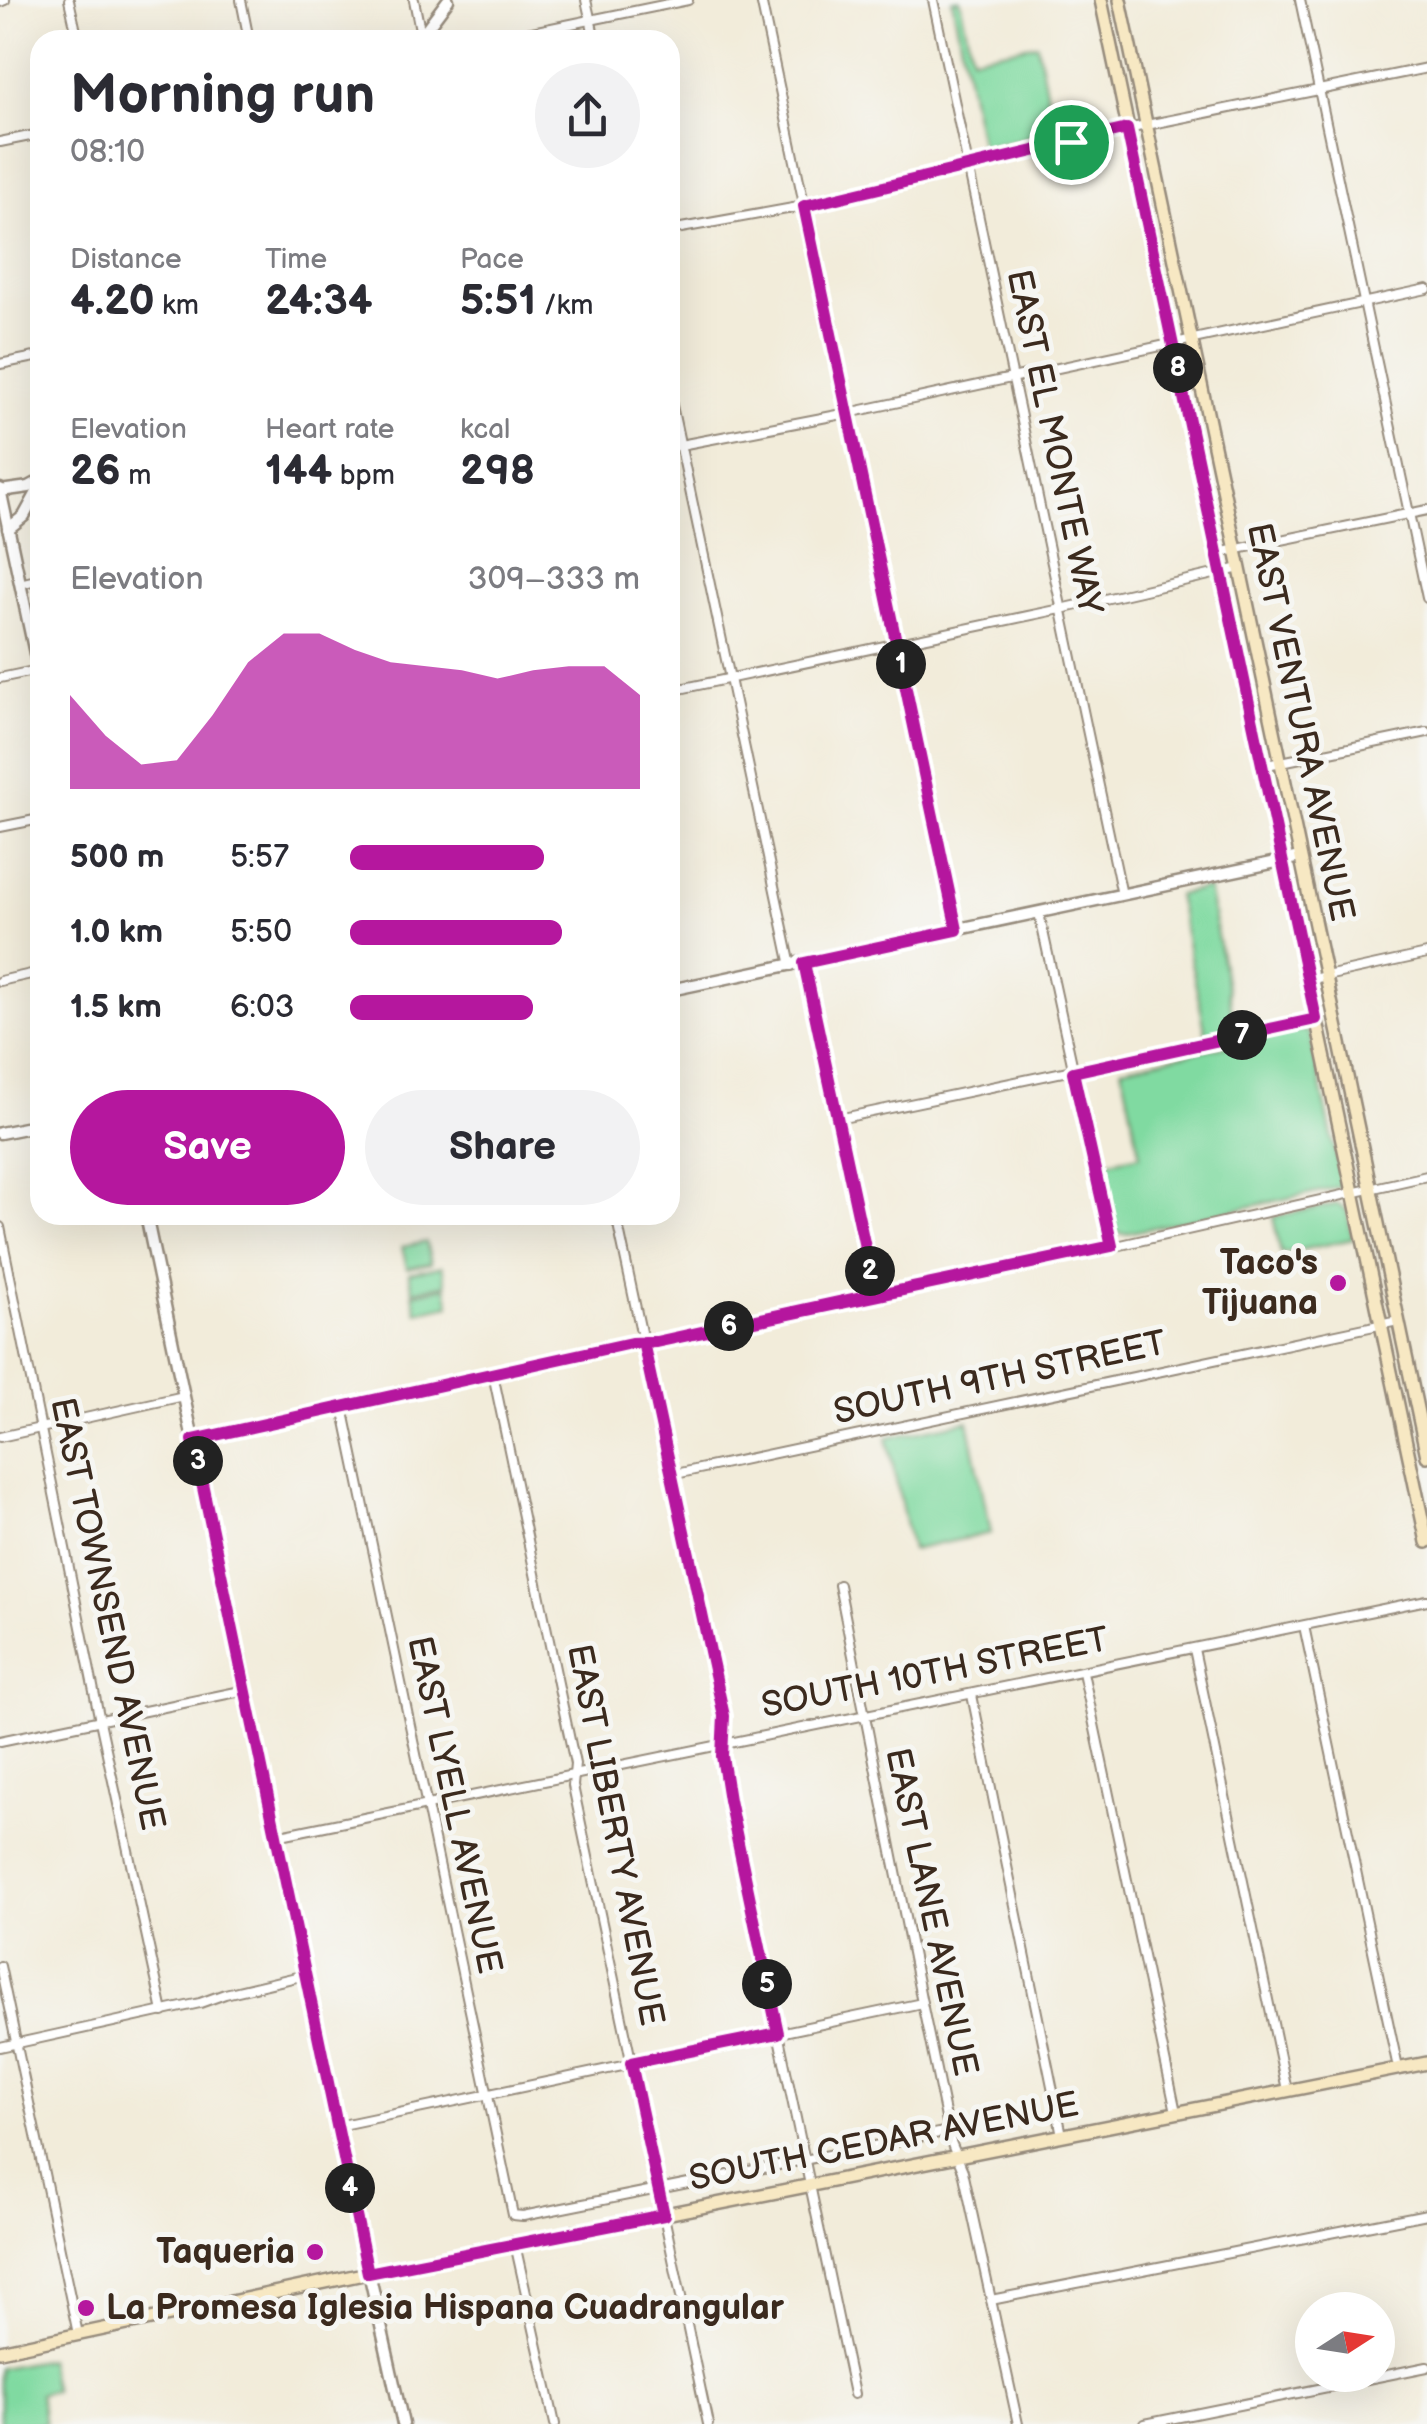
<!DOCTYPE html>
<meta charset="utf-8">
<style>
body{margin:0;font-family:"Balsamiq Sans",sans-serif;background:#f2f2f3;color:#2b2b33;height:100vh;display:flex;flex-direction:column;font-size:38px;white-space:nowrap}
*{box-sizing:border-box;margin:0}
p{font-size:32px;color:#7c7c81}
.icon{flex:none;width:55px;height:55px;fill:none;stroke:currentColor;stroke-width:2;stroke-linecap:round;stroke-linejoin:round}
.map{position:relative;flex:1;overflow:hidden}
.side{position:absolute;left:30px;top:30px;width:650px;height:1195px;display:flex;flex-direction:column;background:#fff;border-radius:30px;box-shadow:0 10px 40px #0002}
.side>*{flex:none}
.needle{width:65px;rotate:78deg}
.fabs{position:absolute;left:1295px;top:2292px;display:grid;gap:20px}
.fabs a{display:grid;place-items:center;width:100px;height:100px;border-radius:50%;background:#fff;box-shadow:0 10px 40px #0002;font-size:50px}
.pin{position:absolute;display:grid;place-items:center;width:85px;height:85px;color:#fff;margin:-42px;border:5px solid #fff;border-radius:50%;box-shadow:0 2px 10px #0007}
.km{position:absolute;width:50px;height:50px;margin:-25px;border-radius:50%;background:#222;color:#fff;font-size:28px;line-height:50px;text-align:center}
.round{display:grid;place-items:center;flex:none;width:105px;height:105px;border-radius:52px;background:#f2f2f3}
.summary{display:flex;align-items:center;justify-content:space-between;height:170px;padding:0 40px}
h1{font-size:55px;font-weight:800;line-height:75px}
.figures{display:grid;grid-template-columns:repeat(3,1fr);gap:15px;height:170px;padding:10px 40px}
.figures div{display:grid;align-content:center}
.figures b{font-size:42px;font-weight:800}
.figures small{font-size:28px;font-weight:400}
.figures p{font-size:28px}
.chart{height:280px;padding:20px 40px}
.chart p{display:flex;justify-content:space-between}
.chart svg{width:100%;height:180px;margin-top:10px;fill:#b5179e;opacity:.7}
.action{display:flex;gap:20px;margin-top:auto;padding:20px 40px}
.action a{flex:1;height:115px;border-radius:60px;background:#b5179e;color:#fff;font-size:40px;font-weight:800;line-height:115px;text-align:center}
.action a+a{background:#f2f2f3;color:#2b2b33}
ul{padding:0 40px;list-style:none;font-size:32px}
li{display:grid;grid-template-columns:160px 120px 1fr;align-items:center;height:75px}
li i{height:25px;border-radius:12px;background:#b5179e}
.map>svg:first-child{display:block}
.green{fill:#80daa1;stroke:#5e8260;stroke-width:2.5}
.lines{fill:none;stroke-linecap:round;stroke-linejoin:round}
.minor-casing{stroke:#968b7c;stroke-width:12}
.tertiary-casing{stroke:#968b7c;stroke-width:15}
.secondary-casing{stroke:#968b7c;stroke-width:16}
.minor{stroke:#fff;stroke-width:8}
.tertiary{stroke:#fff;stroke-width:10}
.secondary{stroke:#f7e8c3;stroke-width:11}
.route-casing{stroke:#fff;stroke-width:20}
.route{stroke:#b5179e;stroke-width:12}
.poi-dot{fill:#b5179e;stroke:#f6f6f2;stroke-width:4}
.labels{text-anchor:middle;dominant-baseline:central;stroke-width:10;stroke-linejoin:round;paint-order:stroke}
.street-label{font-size:35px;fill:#3b2a1e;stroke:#f6f6f2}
.poi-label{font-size:35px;font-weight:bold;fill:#3b2a1e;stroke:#f6f6f2;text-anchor:end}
</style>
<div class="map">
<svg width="1427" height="2424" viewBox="0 0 1427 2424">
<rect width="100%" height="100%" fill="#f6f6f2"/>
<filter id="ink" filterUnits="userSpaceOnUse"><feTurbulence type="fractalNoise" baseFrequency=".01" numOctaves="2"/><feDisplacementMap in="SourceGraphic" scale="20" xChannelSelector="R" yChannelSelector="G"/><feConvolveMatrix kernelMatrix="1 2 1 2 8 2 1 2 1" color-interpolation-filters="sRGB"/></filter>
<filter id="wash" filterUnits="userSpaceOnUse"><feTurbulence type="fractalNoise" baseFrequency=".0048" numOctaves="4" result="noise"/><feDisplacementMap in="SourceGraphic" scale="40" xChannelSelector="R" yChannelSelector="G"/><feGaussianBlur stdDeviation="2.25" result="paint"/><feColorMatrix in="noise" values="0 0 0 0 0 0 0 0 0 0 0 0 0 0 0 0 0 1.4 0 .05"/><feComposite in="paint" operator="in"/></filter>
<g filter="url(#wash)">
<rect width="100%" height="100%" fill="#f2ecda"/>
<g class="green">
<polygon points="952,0 960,0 972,57 1037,44 1054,132 981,147"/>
<polygon points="1208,888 1235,1028 1206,1034 1177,895"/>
<polygon points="1303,1029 1310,1034 1342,1183 1340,1187 1123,1234 1116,1232 1101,1163 1140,1155 1122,1068"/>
<polygon points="1337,1204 1347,1210 1353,1239 1281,1254 1273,1217"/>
<polygon points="426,1242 431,1263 407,1268 402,1247"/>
<polygon points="442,1266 446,1284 413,1291 409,1273"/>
<polygon points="446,1287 450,1305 417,1312 413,1294"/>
<polygon points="968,1421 991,1533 911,1550 887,1438"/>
<polygon points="47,2359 54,2391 39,2394 45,2424 0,2424 0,2368"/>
</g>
</g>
<g filter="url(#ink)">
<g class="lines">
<defs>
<g id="minor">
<polyline points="69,0 78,40"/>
<polyline points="241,0 249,40"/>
<polyline points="414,0 421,35"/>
<polyline points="586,0 595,40"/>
<polyline points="761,0 957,930"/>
<polyline points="933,0 1122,895"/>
<polyline points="1300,0 1427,598"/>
<polyline points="0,2 5,0"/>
<polyline points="493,40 688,0"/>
<polyline points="0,142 40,134"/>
<polyline points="670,230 804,206 1127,129 1427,68"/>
<polyline points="0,364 40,356"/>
<polyline points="670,396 791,966"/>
<polyline points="670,447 848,413 1427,289"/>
<polyline points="1218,553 1427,510"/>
<polyline points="20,584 40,579"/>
<polyline points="0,678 38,670"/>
<polyline points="670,691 1061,609 1240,568"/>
<polyline points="1262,766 1427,732"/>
<polyline points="0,827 40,819"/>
<polyline points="1039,913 1112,1247"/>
<polyline points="804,963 875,1294"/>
<polyline points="1308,980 1427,954"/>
<polyline points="0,981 40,972"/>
<polyline points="838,1119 1316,1019"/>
<polyline points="616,1215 723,1716 722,1757 729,1800 854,2394"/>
<polyline points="0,1227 100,1721 163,2012"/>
<polyline points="493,1374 575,1764 573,1786 708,2424"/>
<polyline points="343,1407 513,2215 523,2216 949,2131"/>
<polyline points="0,1437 184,1396"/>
<polyline points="193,1440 631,1343 656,1342 1112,1247 1427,1176"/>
<polyline points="671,1475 1398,1321"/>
<polyline points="839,1585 922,2003 951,2142 963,2171 1018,2424"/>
<polyline points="1304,1626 1398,2068"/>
<polyline points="1194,1649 1287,2090"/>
<polyline points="1083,1672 1176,2112"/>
<polyline points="972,1695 1062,2135"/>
<polyline points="0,1741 246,1690"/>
<polyline points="276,1836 1427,1600"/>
<polyline points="0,1966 78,2334"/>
<polyline points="0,2047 200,2003 225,1994 305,1975"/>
<polyline points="337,2126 922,2003"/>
<polyline points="515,2244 555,2424"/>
<polyline points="991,2300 1427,2214"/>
<polyline points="1145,2424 1427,2367"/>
</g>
<g id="tertiary">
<polyline points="418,40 448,0"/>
<polyline points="0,489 40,677"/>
<polyline points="0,491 29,487 40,481"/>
<polyline points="8,529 24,516 40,487"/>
<polyline points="670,990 1300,857"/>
<polyline points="0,1133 40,1125"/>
<polyline points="146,1215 344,2161 403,2424"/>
</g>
<g id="secondary">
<polyline points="1101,0 1427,1542"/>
<polyline points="1120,0 1427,1456"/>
<polyline points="0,2351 368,2273 1427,2063"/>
</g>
</defs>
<use href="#minor" class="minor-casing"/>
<use href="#tertiary" class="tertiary-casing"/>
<use href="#secondary" class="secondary-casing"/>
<use href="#minor" class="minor"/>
<use href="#tertiary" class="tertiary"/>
<use href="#secondary" class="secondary"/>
</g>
</g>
<g class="lines" filter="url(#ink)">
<defs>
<polyline id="route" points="1071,142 804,206 957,930 804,963 875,1294 656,1342 631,1343 193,1440 368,2273 664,2215 631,2063 778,2033 729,1800 722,1756 724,1716 643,1342 656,1342 1112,1246 1073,1072 1316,1019 1127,129 1071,142"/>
</defs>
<use href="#route" class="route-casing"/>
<use href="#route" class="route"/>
</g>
<g class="poi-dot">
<circle cx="1338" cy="1283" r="10"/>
<circle cx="315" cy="2252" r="10"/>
<circle cx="86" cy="2308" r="10"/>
</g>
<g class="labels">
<g class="street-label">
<text transform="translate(1054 442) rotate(78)">EAST EL MONTE WAY</text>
<text transform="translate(1300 722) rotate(78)">EAST VENTURA AVENUE</text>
<text transform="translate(1000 1378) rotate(-12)">SOUTH 9TH STREET</text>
<text transform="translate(107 1614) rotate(78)">EAST TOWNSEND AVENUE</text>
<text transform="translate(935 1673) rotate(-11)">SOUTH 10TH STREET</text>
<text transform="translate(454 1805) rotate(78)">EAST LYELL AVENUE</text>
<text transform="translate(615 1835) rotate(79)">EAST LIBERTY AVENUE</text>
<text transform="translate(931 1912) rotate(78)">EAST LANE AVENUE</text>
<text transform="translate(884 2142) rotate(-11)">SOUTH CEDAR AVENUE</text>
</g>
<g class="poi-label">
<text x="1318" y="1263">Taco's<tspan x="1318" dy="40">Tijuana</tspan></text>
<text x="295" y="2252">Taqueria</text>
<text x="106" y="2308" text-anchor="start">La Promesa Iglesia Hispana Cuadrangular</text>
</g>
</g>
</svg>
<div class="fabs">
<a><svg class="needle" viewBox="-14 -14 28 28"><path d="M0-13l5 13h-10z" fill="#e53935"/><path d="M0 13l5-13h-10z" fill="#7c7c81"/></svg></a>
</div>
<div class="pin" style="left:1071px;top:142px;background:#1e9e55"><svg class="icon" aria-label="arrive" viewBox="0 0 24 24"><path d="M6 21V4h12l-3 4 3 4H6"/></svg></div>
<b class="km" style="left:901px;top:664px">1</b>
<b class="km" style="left:870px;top:1271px">2</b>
<b class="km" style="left:198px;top:1461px">3</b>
<b class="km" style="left:350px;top:2188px">4</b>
<b class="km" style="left:767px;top:1984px">5</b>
<b class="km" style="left:729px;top:1326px">6</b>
<b class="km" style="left:1242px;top:1035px">7</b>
<b class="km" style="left:1178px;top:368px">8</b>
<section class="side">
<div class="summary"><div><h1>Morning run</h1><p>08:10</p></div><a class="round"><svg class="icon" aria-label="share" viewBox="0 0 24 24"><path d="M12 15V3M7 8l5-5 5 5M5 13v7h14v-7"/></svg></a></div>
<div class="figures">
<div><p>Distance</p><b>4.20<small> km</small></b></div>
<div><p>Time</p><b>24:34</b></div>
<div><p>Pace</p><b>5:51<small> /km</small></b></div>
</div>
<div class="figures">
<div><p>Elevation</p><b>26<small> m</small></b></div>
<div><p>Heart rate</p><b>144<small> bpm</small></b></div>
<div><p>kcal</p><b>298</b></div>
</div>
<div class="chart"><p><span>Elevation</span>309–333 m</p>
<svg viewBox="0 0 160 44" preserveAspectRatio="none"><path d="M0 44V21L10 31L20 38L30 37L40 26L50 13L60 6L70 6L80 10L90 13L100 14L110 15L120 17L130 15L140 14L150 14L160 21V44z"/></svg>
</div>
<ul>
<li><b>500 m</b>5:57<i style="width:67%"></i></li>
<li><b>1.0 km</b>5:50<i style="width:73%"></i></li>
<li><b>1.5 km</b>6:03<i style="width:63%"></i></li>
</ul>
<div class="action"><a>Save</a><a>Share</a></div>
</section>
</div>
